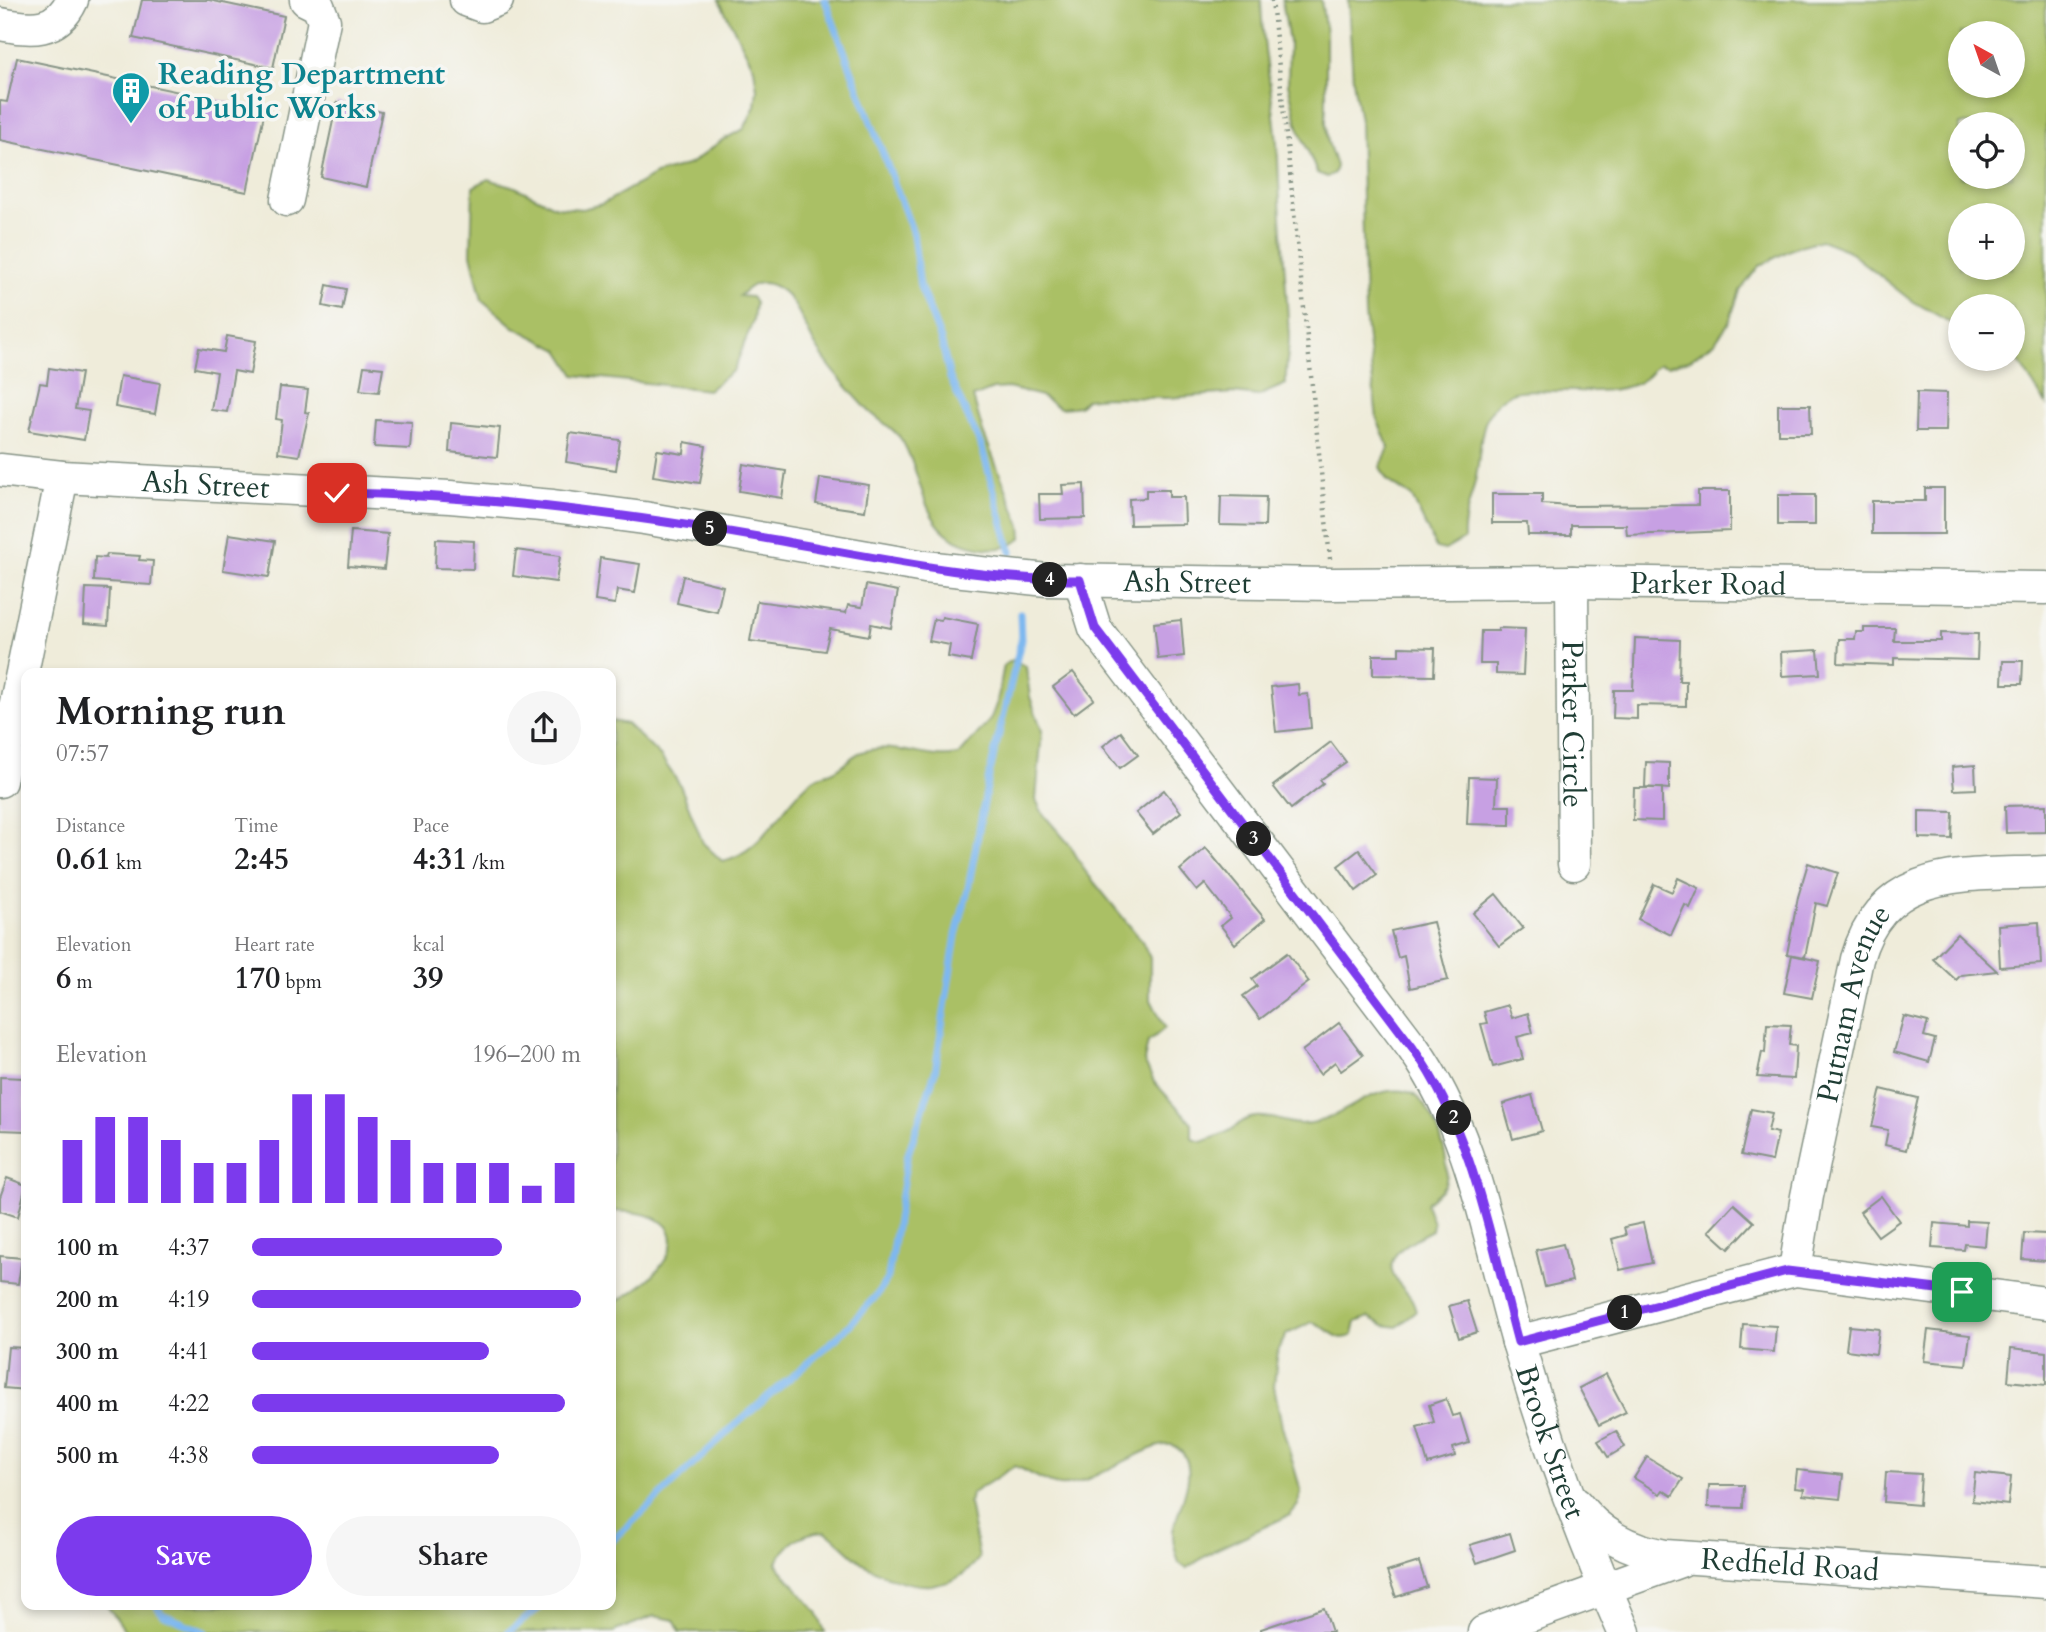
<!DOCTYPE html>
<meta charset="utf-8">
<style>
body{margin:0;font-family:Cardo,serif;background:#f6f6f6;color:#202124;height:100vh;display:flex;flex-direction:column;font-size:26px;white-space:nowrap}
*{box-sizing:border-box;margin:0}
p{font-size:23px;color:#757577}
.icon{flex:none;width:38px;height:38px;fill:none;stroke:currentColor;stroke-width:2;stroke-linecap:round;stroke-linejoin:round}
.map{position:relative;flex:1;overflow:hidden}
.side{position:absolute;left:21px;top:668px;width:595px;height:942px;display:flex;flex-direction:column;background:#fff;border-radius:14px;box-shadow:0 4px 10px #0003}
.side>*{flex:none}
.needle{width:46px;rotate:320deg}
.buttons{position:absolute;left:1948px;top:21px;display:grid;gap:14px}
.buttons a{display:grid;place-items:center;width:77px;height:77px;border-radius:50%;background:#fff;box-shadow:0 4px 10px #0003;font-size:35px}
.pin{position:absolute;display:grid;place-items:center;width:60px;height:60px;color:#fff;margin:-30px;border-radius:14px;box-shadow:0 4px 10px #0006}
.km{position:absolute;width:35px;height:35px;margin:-18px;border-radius:50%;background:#222;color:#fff;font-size:19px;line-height:35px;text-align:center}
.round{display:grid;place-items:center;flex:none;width:74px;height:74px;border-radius:37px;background:#f6f6f6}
.summary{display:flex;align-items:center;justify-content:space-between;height:119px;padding:0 35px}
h1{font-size:38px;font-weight:800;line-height:52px}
.metrics{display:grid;grid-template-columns:repeat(3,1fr);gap:10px;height:119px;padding:7px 35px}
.metrics div{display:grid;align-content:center}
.metrics b{font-size:30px;font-weight:800}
.metrics small{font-size:19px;font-weight:400}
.metrics p{font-size:19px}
.chart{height:196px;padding:14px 35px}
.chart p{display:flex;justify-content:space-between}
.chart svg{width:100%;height:126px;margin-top:7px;stroke:#7c3aed;stroke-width:6}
.button{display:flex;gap:14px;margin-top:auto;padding:14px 35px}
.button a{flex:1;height:80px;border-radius:42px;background:#7c3aed;color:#fff;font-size:28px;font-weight:800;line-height:80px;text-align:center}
.button a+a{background:#f6f6f6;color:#202124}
ul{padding:0 35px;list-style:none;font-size:23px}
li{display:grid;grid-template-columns:112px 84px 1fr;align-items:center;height:52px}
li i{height:18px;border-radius:9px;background:#7c3aed}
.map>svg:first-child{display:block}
.green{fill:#aac065;stroke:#647e4c;stroke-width:2;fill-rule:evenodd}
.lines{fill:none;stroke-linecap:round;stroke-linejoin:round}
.stream{stroke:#7eb8ef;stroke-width:7}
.building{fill:#c7a0e3}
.minor-casing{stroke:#879487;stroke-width:35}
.path{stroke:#879487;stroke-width:4.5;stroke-dasharray:2 5;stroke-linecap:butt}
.minor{stroke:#fff;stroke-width:32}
.route-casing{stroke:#fff;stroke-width:14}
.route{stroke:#7c3aed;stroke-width:9}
.labels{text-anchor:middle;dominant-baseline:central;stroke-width:7;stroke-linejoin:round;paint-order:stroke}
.culture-label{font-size:30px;font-weight:bold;fill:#0d838f;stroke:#f6f6f2;text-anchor:start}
.street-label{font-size:30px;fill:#1f3d34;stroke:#f6f6f2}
</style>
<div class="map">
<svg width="2046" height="1632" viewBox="0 0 2046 1632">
<rect width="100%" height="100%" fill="#f6f6f2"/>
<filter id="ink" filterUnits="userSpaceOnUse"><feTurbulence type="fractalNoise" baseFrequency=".0143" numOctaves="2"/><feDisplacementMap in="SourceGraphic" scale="14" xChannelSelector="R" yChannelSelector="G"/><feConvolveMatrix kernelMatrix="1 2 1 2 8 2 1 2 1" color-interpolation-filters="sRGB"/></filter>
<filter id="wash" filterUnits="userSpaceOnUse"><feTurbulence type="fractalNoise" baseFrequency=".00686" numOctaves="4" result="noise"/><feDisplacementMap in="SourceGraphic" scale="28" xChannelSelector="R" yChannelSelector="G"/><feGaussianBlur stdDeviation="1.57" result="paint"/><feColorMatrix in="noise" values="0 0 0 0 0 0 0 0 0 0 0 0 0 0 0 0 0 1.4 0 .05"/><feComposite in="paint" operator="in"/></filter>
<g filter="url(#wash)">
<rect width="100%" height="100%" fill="#efecda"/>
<g class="green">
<path d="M719 0H1261C1262 54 1276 106 1278 160 1280 219 1286 278 1289 337 1289 352 1285 368 1286 384L1258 396 1234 393 1168 398 1105 397 1086 399 1079 406 1072 407 1060 408 1041 396 1008 388 993 389 973 397 983 432 1021 526 1022 537C1014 547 997 550 984 548 919 539 928 487 903 442 895 428 879 421 868 410 851 392 830 369 817 348 804 328 797 295 772 285 758 279 749 287 739 296L751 297 755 303 753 321 734 370 708 390 575 375 559 350 514 327 482 300 471 254 473 187 488 179 515 187 556 207 582 209 602 204 656 174 690 164 722 140 744 129 755 106 757 89 754 68Z"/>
<polygon points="1282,0 1321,0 1326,33 1326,124 1328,142 1336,166 1334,173 1327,177 1317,173 1298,127 1288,84 1289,42"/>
<path d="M1348 0H2046V404L2013 353 2012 306H1960V326L1953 324 1909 299 1847 250 1821 240 1796 247 1759 266 1740 291 1729 322 1715 342 1689 360 1668 366 1659 364C1651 370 1646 381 1635 384 1613 393 1584 391 1561 391 1532 392 1509 381 1489 414 1480 429 1480 454 1477 471 1474 494 1462 516 1464 539L1445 550 1436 548 1412 497 1387 480 1380 467 1389 448 1377 419 1365 314 1360 121 1353 80ZM1960 33H2012V86H1960ZM1960 124H2012V177H1960ZM1960 215H2012V268H1960Z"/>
<path d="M1013 660 1026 667 1030 697 1042 731 1036 800 1043 814 1070 845 1085 871 1142 941 1150 958V998L1165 1028 1148 1042 1144 1061 1154 1082 1192 1123V1139L1202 1142C1210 1139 1219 1136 1227 1132 1238 1127 1242 1118 1255 1117 1283 1115 1288 1131 1323 1120 1350 1111 1377 1084 1408 1092 1432 1098 1455 1165 1444 1186 1440 1193 1431 1197 1426 1204L1433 1223 1432 1230C1411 1241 1375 1257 1400 1285 1409 1295 1414 1299 1416 1312L1397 1327 1384 1325 1369 1317 1356 1322 1353 1335C1337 1345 1328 1326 1312 1322L1287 1334 1278 1349 1276 1366 1274 1386 1282 1426 1301 1491 1298 1505 1290 1515 1215 1550 1187 1568 1179 1563C1176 1553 1172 1542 1173 1531 1177 1509 1205 1463 1174 1446 1155 1436 1089 1489 1059 1485 1045 1483 1028 1471 1015 1466L971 1494 969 1503 979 1558C950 1598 905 1588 867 1566 851 1556 840 1541 825 1531 801 1533 787 1542 776 1564L817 1612 825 1632H680L674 1620 654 1616 613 1632H126L107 1605H611V1304C672 1275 710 1211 611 1211V721L627 724 661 757 680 785 703 843 722 861C764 853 781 804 812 780 819 774 830 774 837 769 845 764 851 757 859 753 893 739 925 762 959 755L990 720 997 702 1004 665Z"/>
</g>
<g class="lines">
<g class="stream">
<polyline points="825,0 913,233 920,286 941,340 950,378 982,448 1011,552"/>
<polyline points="611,1542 734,1426 840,1335 877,1295 888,1277 907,1157 935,1072 956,935 967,894 989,776 1021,641 1020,613"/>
<polyline points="156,1605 162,1614 205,1632"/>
<polyline points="508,1632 543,1605"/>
</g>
</g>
<g id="blocks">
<g class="building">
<polygon points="142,0 209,0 284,16 273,68 133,38"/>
<polygon points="17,58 265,110 247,192 0,140 0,101 7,102"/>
<polygon points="337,102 382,112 366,187 321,177"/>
<polygon points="327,285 346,289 342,310 323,306"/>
<polygon points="227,336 256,341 250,374 234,371 227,412 211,410 217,372 195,368 199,348 224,352"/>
<polygon points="364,366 383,368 379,392 360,390"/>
<polygon points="49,368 81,373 75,409 89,411 84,440 29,431 40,383 47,384"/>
<polygon points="120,376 160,383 155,414 115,407"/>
<polygon points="280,387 308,390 305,412 309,413 299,456 278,453 282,420 276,419"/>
<polygon points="1917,392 1947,393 1946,431 1916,431"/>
<polygon points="1778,405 1810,405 1811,434 1778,434"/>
<polygon points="376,420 412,422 410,449 374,447"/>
<polygon points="451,423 500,428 497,457 449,452"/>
<polygon points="570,433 620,440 616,470 566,462"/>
<polygon points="685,442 706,446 700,483 653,476 657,450 684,454"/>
<polygon points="743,464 786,471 782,498 739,491"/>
<polygon points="820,478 869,485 865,511 816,504"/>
<polygon points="1084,484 1085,518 1040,519 1039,494 1063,494 1062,485"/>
<polygon points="1925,488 1944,488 1944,534 1872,534 1872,501 1925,501"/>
<polygon points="1146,490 1169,490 1169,497 1184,497 1185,524 1130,525 1129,499 1146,498"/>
<polygon points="1698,491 1730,491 1730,531 1627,535 1626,525 1571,525 1571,535 1528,535 1527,523 1492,523 1492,494 1542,494 1542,504 1571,506 1698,505"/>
<rect x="1778" y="495" width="37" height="30"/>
<polygon points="1221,496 1266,497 1265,526 1220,525"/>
<polygon points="351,531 388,534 384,569 348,566"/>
<polygon points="229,534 275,541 269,577 223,570"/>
<polygon points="436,539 474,541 473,569 435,568"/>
<polygon points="516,550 560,556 556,582 513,576"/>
<polygon points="107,554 140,556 139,560 153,561 151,585 94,581 95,557 106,558"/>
<polygon points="600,558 640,564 635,593 617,590 615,604 595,601"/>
<polygon points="683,576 723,586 717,612 677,603"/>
<polygon points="866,585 898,591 891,628 871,624 869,636 830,629 825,651 750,641 757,601 846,613 848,605 862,607"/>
<polygon points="86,588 110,589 108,626 84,624"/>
<polygon points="942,617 978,624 971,661 948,657 950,645 929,641 934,619 941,620"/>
<polygon points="1181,620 1184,656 1158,659 1154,623"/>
<polygon points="1498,628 1525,629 1523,675 1496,674 1496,664 1480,664 1481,631 1498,631"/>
<polygon points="1864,628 1895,628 1894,641 1941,641 1941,633 1978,634 1977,660 1894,658 1894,665 1838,663 1839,639 1855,639 1856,632 1864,632"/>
<polygon points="1635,638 1680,640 1679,681 1686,681 1686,706 1637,705 1637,719 1613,718 1614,690 1633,690"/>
<polygon points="1399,647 1435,648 1434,676 1373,675 1373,655 1399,655"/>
<polygon points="1818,650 1820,674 1782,676 1781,652"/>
<polygon points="2003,661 2023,661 2022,684 2002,684"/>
<polygon points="1073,672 1094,699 1074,714 1053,687"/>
<polygon points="1298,684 1299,695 1308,694 1311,728 1276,732 1271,687"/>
<polygon points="1121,732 1138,755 1120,768 1103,746"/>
<polygon points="1331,742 1346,762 1320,780 1323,784 1291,809 1273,786"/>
<polygon points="1646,762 1669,763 1669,789 1645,787"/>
<polygon points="1975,765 1976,789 1954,790 1952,767"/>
<polygon points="1469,777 1497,778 1496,806 1510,806 1510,825 1467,824"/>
<polygon points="1634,788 1662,788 1662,821 1633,820"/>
<polygon points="1164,790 1181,812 1153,834 1136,813"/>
<polygon points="2046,805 2046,832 2006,833 2005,806"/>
<polygon points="1919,811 1953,812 1952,839 1919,838"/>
<polygon points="1206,848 1265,919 1235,944 1221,926 1231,918 1227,912 1205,884 1197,891 1180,870"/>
<polygon points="1359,850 1377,875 1356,891 1338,866"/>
<polygon points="1808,863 1838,873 1827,906 1816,903 1805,957 1787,954 1798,897"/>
<polygon points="1678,878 1699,888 1690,908 1685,905 1671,935 1638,919 1654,884 1672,892"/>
<polygon points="1496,894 1523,928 1499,946 1473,913"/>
<polygon points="1433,922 1448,980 1410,988 1404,956 1398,958 1391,931"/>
<polygon points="2039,922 2041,964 2000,967 1998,925"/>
<polygon points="1957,934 1997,971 1961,975 1956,980 1933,959"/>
<polygon points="1287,953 1309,982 1260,1019 1243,996 1257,986 1252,979"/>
<polygon points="1792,955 1820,961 1812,998 1784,993"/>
<polygon points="1508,1005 1512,1018 1528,1013 1533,1033 1517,1037 1523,1059 1493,1067 1481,1024 1487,1023 1484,1012"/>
<polygon points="1904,1016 1928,1022 1924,1036 1935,1039 1929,1062 1894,1052"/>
<polygon points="1339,1023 1363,1055 1341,1071 1335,1062 1320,1074 1302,1051"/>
<polygon points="1767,1024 1791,1025 1789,1045 1796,1046 1794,1079 1757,1077 1762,1052 1765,1053"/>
<polygon points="0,1077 24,1078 26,1131 0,1130"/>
<polygon points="1881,1089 1918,1098 1906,1150 1885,1145 1888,1130 1872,1127"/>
<polygon points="1532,1095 1542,1131 1513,1139 1503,1104"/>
<polygon points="1751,1109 1772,1113 1768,1131 1778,1133 1772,1161 1741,1155"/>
<polygon points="7,1178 26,1185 18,1217 0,1211 0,1197"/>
<polygon points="1881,1196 1899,1221 1878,1236 1860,1212"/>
<polygon points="1734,1204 1754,1222 1729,1249 1709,1231"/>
<polygon points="1967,1221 1987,1222 1985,1246 1965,1244 1964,1250 1932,1248 1934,1223 1967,1226"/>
<polygon points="1643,1223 1652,1263 1620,1270 1612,1239 1626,1235 1624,1227"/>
<polygon points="2024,1233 2046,1234 2046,1261 2022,1259"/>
<polygon points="1563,1244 1572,1281 1545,1287 1536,1250"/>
<polygon points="0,1256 22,1258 18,1284 0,1282"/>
<polygon points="1467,1301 1477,1332 1459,1338 1449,1306"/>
<polygon points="1743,1324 1776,1326 1774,1352 1741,1349"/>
<polygon points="1849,1326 1879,1329 1876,1354 1846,1350"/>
<polygon points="1928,1330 1970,1335 1966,1365 1924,1361"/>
<polygon points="8,1347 26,1348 26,1390 4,1388"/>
<polygon points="2011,1348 2046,1352 2046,1385 2008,1381"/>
<polygon points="1606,1374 1626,1412 1599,1425 1579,1388"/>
<polygon points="1446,1399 1452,1416 1460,1414 1469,1443 1453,1448 1455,1456 1428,1464 1417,1427 1434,1422 1429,1405"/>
<polygon points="1616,1431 1625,1447 1608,1457 1598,1441"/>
<polygon points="1647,1457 1683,1479 1672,1496 1663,1490 1660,1494 1634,1478"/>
<polygon points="1797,1470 1843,1475 1840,1499 1803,1495 1804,1489 1795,1488"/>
<polygon points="1886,1472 1921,1474 1919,1505 1884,1502"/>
<polygon points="1975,1473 2011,1477 2008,1505 1972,1501"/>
<polygon points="1709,1485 1744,1485 1743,1508 1708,1507"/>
<polygon points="1510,1533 1515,1550 1477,1563 1470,1545"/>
<polygon points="1419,1562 1427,1587 1396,1597 1387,1572"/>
<polygon points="1324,1608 1332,1632 1261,1632 1261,1629"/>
</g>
</g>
</g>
<g filter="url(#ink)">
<use href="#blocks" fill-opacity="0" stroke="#879487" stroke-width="2"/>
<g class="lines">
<defs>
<g id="minor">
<polyline points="466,0 482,6 497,0"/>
<path d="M0 24C31 30 57 33 72 0"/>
<polyline points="287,200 324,21 318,6 306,0"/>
<path id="s1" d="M0 470 62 477 450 497 553 506 644 518 925 567 1047 580 1333 584 1572 582 2046 588"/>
<path id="s2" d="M1080 580 1095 628 1413 1048C1475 1135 1489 1242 1518 1342 1547 1442 1582 1537 1624 1632"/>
<path id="s3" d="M1572 582 1574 864"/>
<polyline points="0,781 62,477"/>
<path id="s4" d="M1795 1270 1807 1196 1857 959C1884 864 1967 876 2046 872"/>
<polyline points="1518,1342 1795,1270 2046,1303"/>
<path id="s5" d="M1576 1504C1599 1534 1628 1549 1665 1556L2046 1582"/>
<polyline points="1484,1632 1680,1561"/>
</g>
</defs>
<use href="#minor" class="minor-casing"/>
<polyline class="path" points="1272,0 1330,559"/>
<use href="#minor" class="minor"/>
</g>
</g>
<g class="lines" filter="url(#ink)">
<defs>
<path id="route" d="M337 493C481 495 622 513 764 538 869 556 973 580 1080 580L1095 628 1413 1048C1474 1134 1491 1242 1518 1342L1787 1271 1962 1292"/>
</defs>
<use href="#route" class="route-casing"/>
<use href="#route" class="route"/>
</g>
<defs>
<symbol id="building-pin" viewBox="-11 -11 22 30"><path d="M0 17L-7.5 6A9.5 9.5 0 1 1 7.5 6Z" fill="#0f9aa8" stroke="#f6f6f2"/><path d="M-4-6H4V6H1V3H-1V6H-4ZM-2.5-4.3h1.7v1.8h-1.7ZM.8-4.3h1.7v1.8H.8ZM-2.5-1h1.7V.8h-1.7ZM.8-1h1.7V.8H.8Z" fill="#fff"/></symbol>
</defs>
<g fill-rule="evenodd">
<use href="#building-pin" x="109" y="69" width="44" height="60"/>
</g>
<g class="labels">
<g class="culture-label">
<text x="158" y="74">Reading Department<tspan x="158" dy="34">of Public Works</tspan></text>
</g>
<g class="street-label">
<text stroke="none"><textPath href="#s1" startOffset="206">Ash Street</textPath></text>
<text stroke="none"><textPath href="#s1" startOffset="1194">Ash Street</textPath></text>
<text stroke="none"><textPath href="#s1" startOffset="1715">Parker Road</textPath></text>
<text stroke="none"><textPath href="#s3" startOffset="142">Parker Circle</textPath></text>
<text stroke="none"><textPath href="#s4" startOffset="273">Putnam Avenue</textPath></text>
<text stroke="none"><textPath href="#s2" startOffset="996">Brook Street</textPath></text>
<text stroke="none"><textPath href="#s5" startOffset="231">Redfield Road</textPath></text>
</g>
</g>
</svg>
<div class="buttons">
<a><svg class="needle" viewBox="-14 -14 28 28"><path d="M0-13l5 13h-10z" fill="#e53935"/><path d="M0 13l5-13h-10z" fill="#757577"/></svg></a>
<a><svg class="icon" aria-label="locate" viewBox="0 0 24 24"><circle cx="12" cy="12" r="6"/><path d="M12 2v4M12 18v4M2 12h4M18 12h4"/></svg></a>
<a>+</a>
<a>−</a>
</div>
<div class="pin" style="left:1962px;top:1292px;background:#1e9e55"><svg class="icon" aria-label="arrive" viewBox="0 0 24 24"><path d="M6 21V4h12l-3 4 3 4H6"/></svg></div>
<div class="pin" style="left:337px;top:493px;background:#d93025"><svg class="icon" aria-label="check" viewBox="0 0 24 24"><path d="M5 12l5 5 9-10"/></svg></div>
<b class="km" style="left:1625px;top:1313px">1</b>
<b class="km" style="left:1454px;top:1118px">2</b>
<b class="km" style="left:1254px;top:839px">3</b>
<b class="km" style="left:1050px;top:580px">4</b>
<b class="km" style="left:710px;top:529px">5</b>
<section class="side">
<div class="summary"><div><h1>Morning run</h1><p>07:57</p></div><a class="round"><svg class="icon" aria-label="share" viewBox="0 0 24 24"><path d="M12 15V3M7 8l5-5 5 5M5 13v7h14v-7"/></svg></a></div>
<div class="metrics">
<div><p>Distance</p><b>0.61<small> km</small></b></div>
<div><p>Time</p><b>2:45</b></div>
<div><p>Pace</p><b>4:31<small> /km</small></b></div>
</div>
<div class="metrics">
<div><p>Elevation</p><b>6<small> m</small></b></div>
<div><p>Heart rate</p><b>170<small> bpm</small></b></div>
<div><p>kcal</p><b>39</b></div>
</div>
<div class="chart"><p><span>Elevation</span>196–200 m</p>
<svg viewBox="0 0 160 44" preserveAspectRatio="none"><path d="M5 44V22M15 44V14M25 44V14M35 44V22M45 44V30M55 44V30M65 44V22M75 44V6M85 44V6M95 44V14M105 44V22M115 44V30M125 44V30M135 44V30M145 44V38M155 44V30"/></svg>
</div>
<ul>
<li><b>100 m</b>4:37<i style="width:76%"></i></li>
<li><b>200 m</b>4:19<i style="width:100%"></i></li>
<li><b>300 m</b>4:41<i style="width:72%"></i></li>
<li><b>400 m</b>4:22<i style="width:95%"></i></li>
<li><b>500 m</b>4:38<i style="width:75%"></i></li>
</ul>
<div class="button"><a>Save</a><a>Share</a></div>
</section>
</div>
